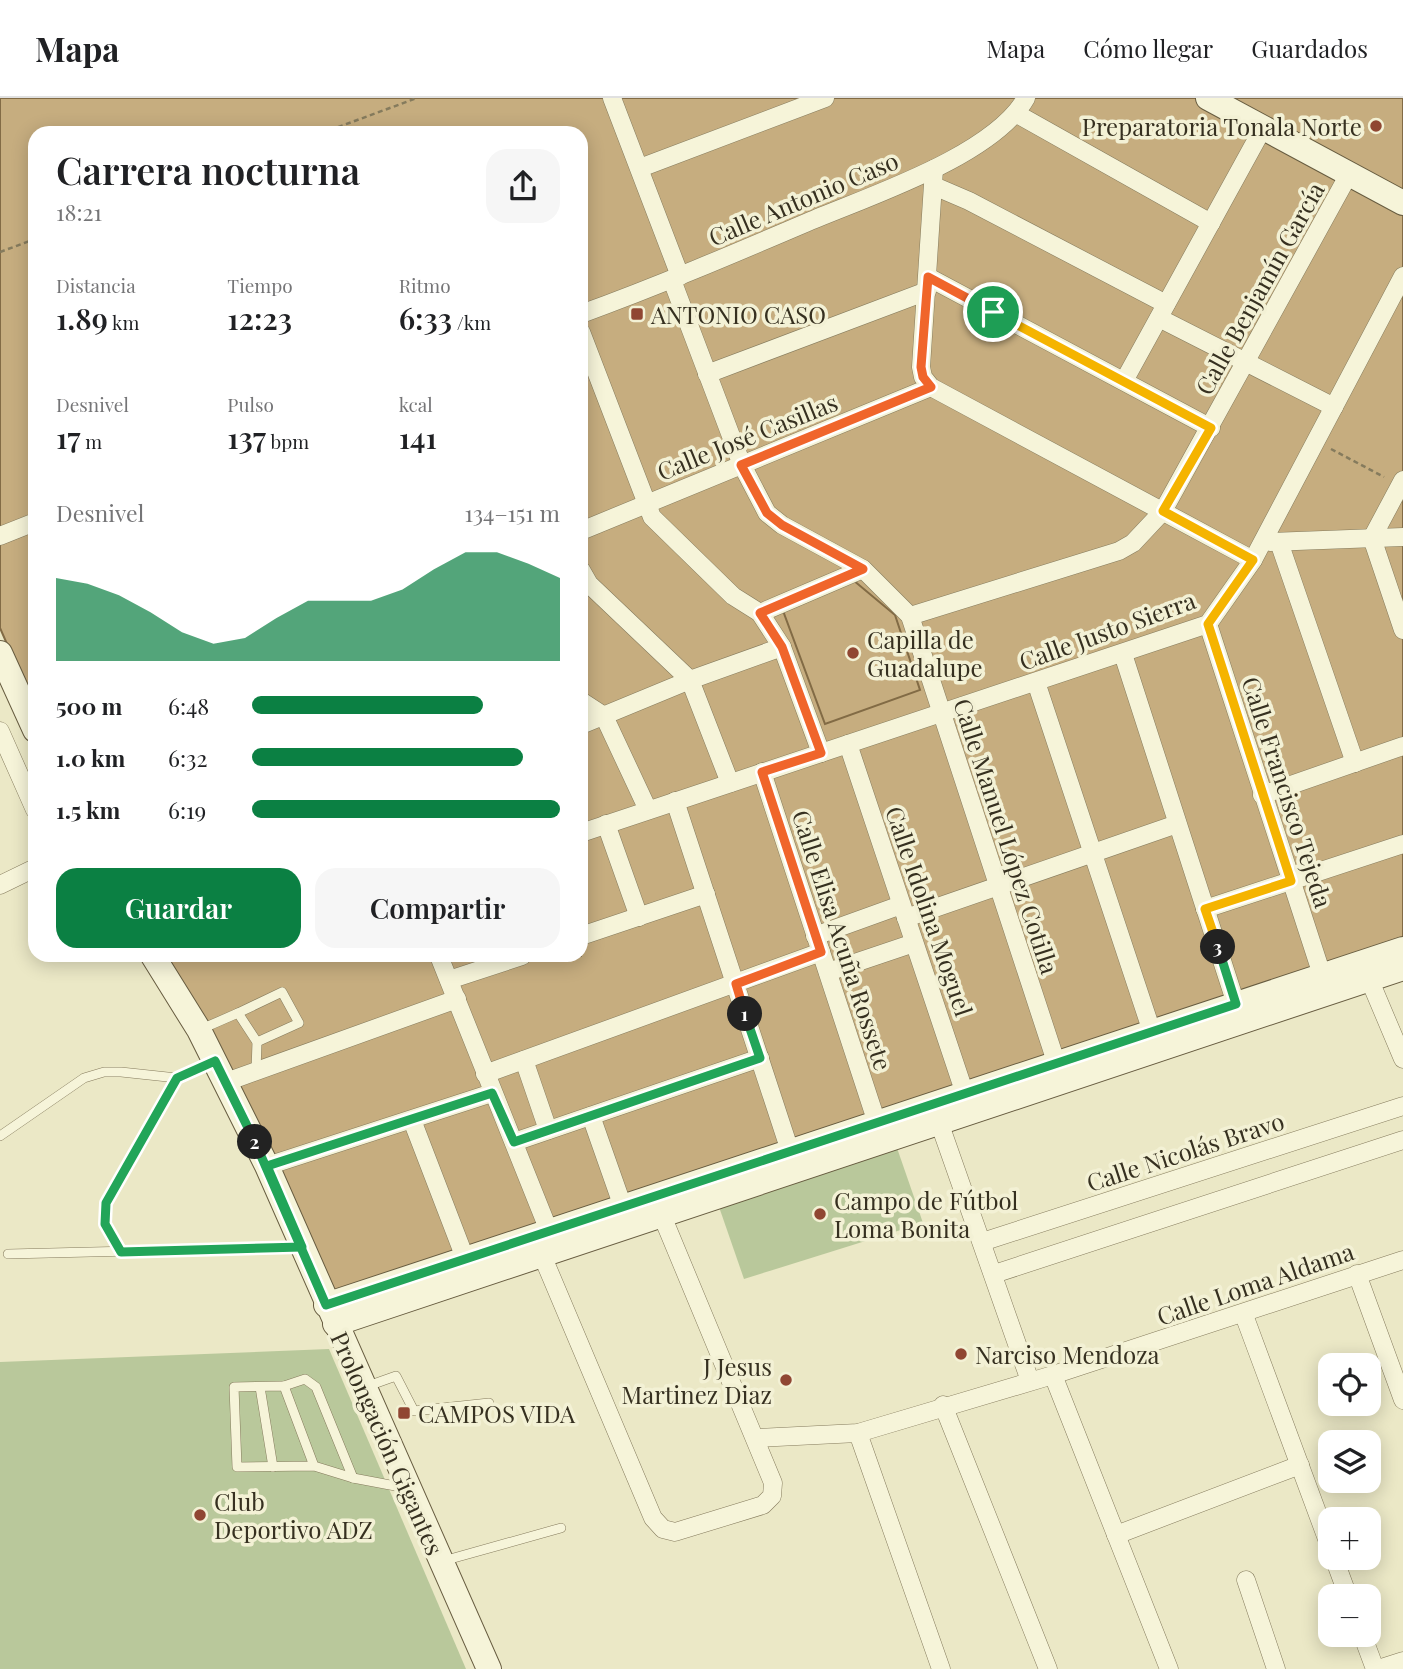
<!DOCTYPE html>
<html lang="es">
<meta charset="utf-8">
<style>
body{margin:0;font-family:"Playfair Display",serif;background:#f6f6f6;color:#202124;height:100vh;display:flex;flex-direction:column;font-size:26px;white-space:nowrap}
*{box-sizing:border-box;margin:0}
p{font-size:23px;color:#757577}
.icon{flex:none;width:38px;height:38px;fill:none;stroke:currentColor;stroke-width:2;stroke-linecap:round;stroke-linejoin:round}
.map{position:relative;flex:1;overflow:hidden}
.details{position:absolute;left:28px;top:28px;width:560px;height:836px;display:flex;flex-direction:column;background:#fff;border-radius:21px;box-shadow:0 4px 18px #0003}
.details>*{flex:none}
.buttons{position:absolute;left:1318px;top:1255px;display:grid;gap:14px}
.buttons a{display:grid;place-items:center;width:63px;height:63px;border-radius:14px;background:#fff;box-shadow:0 4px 18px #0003;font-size:35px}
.pin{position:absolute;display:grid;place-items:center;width:60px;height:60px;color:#fff;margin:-30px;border:4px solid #fff;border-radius:50%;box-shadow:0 2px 7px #0007}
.km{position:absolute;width:35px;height:35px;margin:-18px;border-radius:50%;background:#222;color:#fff;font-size:19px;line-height:35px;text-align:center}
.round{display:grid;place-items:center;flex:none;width:74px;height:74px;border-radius:21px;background:#f6f6f6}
.head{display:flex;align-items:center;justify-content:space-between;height:119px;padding:0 28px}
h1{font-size:38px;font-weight:600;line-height:52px}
.figures{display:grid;grid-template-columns:repeat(3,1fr);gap:10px;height:119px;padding:7px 28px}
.figures div{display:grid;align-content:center}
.figures b{font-size:30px;font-weight:600}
.figures small{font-size:19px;font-weight:400}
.figures p{font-size:19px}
.chart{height:196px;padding:14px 28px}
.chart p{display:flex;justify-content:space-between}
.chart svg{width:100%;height:126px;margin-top:7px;fill:#0b8043;opacity:.7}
.button{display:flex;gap:14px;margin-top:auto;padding:14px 28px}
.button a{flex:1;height:80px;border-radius:21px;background:#0b8043;color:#fff;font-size:28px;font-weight:600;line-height:80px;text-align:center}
.button a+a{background:#f6f6f6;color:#202124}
ul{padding:0 28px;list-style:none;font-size:23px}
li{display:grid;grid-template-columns:112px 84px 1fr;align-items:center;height:52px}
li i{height:18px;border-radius:9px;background:#0b8043}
header{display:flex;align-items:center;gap:42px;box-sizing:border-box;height:98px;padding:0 35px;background:#fff;border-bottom:2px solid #e0e0e0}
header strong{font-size:33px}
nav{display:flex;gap:38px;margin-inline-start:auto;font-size:24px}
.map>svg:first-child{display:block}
.green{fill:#b9c89b}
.building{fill:#c6ad7f;stroke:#826b45;stroke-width:2}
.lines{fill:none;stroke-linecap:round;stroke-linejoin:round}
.lane-casing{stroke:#857b5d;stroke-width:10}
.street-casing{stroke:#857b5d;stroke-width:19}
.secondary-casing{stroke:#675c40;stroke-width:26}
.path{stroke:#857b5d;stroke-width:2.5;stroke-dasharray:5 3.5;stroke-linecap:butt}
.lane{stroke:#f6f4d9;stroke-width:9}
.street{stroke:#f6f4d9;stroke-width:18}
.secondary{stroke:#f6f4d9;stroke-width:24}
.split-1-casing{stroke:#fff;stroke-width:14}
.split-2-casing{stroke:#fff;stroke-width:14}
.split-3-casing{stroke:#fff;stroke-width:14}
.split-4-casing{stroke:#fff;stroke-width:14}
.split-1{stroke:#f0652b;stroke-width:9}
.split-2{stroke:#22a559;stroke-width:9}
.split-3{stroke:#22a559;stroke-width:9}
.split-4{stroke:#f5b400;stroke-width:9}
.poi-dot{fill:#904632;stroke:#f3f1d5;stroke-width:2.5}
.labels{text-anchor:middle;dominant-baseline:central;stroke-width:7;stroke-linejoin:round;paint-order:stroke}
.poi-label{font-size:24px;fill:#363020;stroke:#f3f1d5;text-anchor:start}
.street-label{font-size:24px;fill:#363020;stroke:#f3f1d5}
</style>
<header>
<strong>Mapa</strong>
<nav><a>Mapa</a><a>Cómo llegar</a><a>Guardados</a></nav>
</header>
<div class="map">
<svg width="1403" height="1571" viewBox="0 0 1403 1571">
<rect width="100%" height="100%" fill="#ebe8c6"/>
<g class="green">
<polygon points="897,1050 923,1125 744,1181 718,1106"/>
<polygon points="329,1251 466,1571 0,1571 0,1264"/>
</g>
<g class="building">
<polygon points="0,0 603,0 662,170 581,200 581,35 35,35 35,401 0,414"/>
<polygon points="0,0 1403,0 1403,842 331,1200 163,858 581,858 581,35 35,35 35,610 0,530"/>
<polygon points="853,482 895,517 920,592 825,626 782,510"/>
</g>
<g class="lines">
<defs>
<g id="lane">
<polyline points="238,915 282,894 299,925 257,944"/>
<polyline points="199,932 238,915 257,944 256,973"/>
<polyline points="0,1038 84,980 104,974 121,974 177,980 214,964"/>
<path d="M121 1154C112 1137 100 1124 106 1105L177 980"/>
<polyline points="8,1156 300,1149"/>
<polyline points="284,1288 305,1281 316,1289 353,1380"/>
<polyline points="260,1289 273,1369"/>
<polyline points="365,1289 396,1278 414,1313 489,1305"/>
<polyline points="314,1368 237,1369 234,1289 284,1288 314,1368 353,1380 406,1390"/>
<polyline points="443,1463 561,1430"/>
</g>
<g id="street">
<polyline points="612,0 680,178"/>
<polyline points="1017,16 1211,125"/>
<polyline points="640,70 825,0"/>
<polyline points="934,71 921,269 923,279 931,289 1253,462"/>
<polyline points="934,88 969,103 1166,206"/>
<polyline points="928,179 1211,330"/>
<polyline points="672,182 742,367 767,415 782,427 863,471 910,518 1060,976"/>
<path d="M581 216C658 188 733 156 808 124 869 98 993 58 1026 0"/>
<polyline points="1159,220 1334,309"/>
<polyline points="581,234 652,419 733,498 760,515 782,549 821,655"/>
<polyline points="707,276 927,193"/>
<polyline points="1124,283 1263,30"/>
<polyline points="1403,382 1372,440 1403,532"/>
<polyline points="581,433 931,289"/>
<polyline points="0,438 35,424"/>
<polyline points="1270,444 1403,439"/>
<polyline points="1279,444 1355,665"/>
<polyline points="581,472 589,486 690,582 730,685"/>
<polyline points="760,515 863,471"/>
<polyline points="910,518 1119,453 1133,445 1163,413 1349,76"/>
<polyline points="1208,526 1322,877"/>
<polyline points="1123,556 1236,906"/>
<polyline points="1036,584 1152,934"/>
<polyline points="581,603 604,618 648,712"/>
<polyline points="581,627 690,582 782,549"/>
<polyline points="0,633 35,712"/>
<polyline points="848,646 965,996"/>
<polyline points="762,674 877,1025"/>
<polyline points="1262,697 1403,648"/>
<polyline points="675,703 790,1053"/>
<polyline points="606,726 639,819"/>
<polyline points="581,735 1208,526 1253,462 1403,178"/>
<polyline points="0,787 35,770"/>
<polyline points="1205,811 1403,746"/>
<polyline points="906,820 1177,726"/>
<polyline points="581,838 706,796"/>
<polyline points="815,838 901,807"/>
<polyline points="439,858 549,1133"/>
<polyline points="1365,871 1403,961"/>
<polyline points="828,874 914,845"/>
<polyline points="449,882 522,858"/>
<polyline points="524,962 548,1032"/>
<polyline points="485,976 821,854"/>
<polyline points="226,984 457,901"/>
<polyline points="591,1018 623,1109"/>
<polyline points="412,1022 465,1160"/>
<polyline points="939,1024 1030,1283"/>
<polyline points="514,1044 760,960"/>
<polyline points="267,1068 492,995"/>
<polyline points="982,1144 1403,1008"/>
<polyline points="542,1157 653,1420 663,1431 675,1434 763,1407 772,1398 773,1385 658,1108"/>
<polyline points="994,1176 1403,1042"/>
<polyline points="1357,1176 1403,1302"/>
<polyline points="1244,1217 1330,1449"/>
<polyline points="1053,1277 1169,1571"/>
<polyline points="943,1307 1048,1571"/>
<polyline points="858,1335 941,1571"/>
<polyline points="757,1340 858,1335 1053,1277 1403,1162"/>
<polyline points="1116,1437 1300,1367"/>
<polyline points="1334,1460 1348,1498"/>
<polyline points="1246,1482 1276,1571"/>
<polyline points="1362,1536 1375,1571"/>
<polyline points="1378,1571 1403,1563"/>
</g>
<g id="secondary">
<polyline points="1208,0 1403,105"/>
<polyline points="0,555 35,632"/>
<polyline points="153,858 199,932 267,1068 489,1571"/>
<polyline points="326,1207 1403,851"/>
<polyline points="335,1226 1403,870"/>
</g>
</defs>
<use href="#lane" class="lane-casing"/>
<use href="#street" class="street-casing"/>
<use href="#secondary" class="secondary-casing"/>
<g class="path">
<polyline points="322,35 417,0"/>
<polyline points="0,154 35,141"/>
<polyline points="1331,351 1384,379"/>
</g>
<use href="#lane" class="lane"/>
<use href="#street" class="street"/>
<use href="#secondary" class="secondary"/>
</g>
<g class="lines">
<defs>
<polyline id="split-1" points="745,916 736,886 821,854 762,674 821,655 782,549 760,515 863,471 782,427 767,415 741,367 931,289 923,279 921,269 928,179 993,214"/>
<polyline id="split-2" points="255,1044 215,963 177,980 106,1105 105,1126 121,1154 302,1149 267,1068 492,995 514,1044 760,960 745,916"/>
<polyline id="split-3" points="255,1044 326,1207 1236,906 1218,849"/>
<polyline id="split-4" points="993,214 1211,330 1163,413 1253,462 1208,526 1291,783 1205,811 1218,849"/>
</defs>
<use href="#split-1" class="split-1-casing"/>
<use href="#split-2" class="split-2-casing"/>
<use href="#split-3" class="split-3-casing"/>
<use href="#split-4" class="split-4-casing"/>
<use href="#split-1" class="split-1"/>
<use href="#split-2" class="split-2"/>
<use href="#split-3" class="split-3"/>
<use href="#split-4" class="split-4"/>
</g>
<g class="poi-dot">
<circle cx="1376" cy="28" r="7"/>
<rect x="630" y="209" width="14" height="14" rx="3.5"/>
<circle cx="853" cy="555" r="7"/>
<circle cx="820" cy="1116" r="7"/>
<circle cx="961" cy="1256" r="7"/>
<circle cx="786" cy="1282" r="7"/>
<rect x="397" y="1308" width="14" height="14" rx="3.5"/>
<circle cx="200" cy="1417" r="7"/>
</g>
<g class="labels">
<g class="poi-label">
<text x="1362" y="28" text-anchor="end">Preparatoria Tonala Norte</text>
<text x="651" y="216">ANTONIO CASO</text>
<text x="867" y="541">Capilla de<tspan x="867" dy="28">Guadalupe</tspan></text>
<text x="834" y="1102">Campo de Fútbol<tspan x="834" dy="28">Loma Bonita</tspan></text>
<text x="975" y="1256">Narciso Mendoza</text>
<text x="772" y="1268" text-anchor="end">J Jesus<tspan x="772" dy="28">Martinez Diaz</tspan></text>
<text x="418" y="1315">CAMPOS VIDA</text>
<text x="214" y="1403">Club<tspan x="214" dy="28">Deportivo ADZ</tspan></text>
</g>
<g class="street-label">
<text transform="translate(803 100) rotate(-23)">Calle Antonio Caso</text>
<text transform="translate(1259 190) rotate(-61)">Calle Benjamín García</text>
<text transform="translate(747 338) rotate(-22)">Calle José Casillas</text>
<text transform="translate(1107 532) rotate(-20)">Calle Justo Sierra</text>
<text transform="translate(1288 694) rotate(72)">Calle Francisco Tejeda</text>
<text transform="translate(1007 738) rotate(72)">Calle Manuel López Cotilla</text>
<text transform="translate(930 813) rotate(71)">Calle Idolina Moguel</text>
<text transform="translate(843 842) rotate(72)">Calle Elisa Acuña Rossete</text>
<text transform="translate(1185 1053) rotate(-18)">Calle Nicolás Bravo</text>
<text transform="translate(1255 1185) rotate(-19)">Calle Loma Aldama</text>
<text transform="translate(388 1345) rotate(66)">Prolongación Gigantes</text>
</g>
</g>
</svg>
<div class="buttons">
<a><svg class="icon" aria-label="locate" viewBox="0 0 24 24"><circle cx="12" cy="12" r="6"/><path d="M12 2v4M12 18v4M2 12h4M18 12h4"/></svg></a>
<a><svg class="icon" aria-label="layers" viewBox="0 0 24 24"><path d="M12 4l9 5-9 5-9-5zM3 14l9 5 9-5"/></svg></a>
<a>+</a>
<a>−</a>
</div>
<div class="pin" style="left:993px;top:214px;background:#1e9e55"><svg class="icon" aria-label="arrive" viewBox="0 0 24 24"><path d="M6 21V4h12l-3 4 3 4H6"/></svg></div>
<b class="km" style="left:745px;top:916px">1</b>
<b class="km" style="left:255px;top:1044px">2</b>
<b class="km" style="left:1218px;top:849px">3</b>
<section class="details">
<div class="head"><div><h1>Carrera nocturna</h1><p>18:21</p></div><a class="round"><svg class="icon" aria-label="share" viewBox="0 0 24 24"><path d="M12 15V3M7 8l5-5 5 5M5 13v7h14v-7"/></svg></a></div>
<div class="figures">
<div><p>Distancia</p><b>1.89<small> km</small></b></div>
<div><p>Tiempo</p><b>12:23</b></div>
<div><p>Ritmo</p><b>6:33<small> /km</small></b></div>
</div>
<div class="figures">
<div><p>Desnivel</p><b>17<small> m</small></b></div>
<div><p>Pulso</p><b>137<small> bpm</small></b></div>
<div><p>kcal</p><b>141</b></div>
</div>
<div class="chart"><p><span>Desnivel</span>134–151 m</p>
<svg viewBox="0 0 160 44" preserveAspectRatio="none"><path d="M0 44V15L10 17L20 21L30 27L40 34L50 38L60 36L70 29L80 23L90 23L100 23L110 19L120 12L130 6L140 6L150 10L160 15V44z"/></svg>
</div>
<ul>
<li><b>500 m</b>6:48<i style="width:75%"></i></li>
<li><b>1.0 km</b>6:32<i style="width:88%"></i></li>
<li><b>1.5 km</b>6:19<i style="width:100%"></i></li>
</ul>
<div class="button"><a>Guardar</a><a>Compartir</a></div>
</section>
</div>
